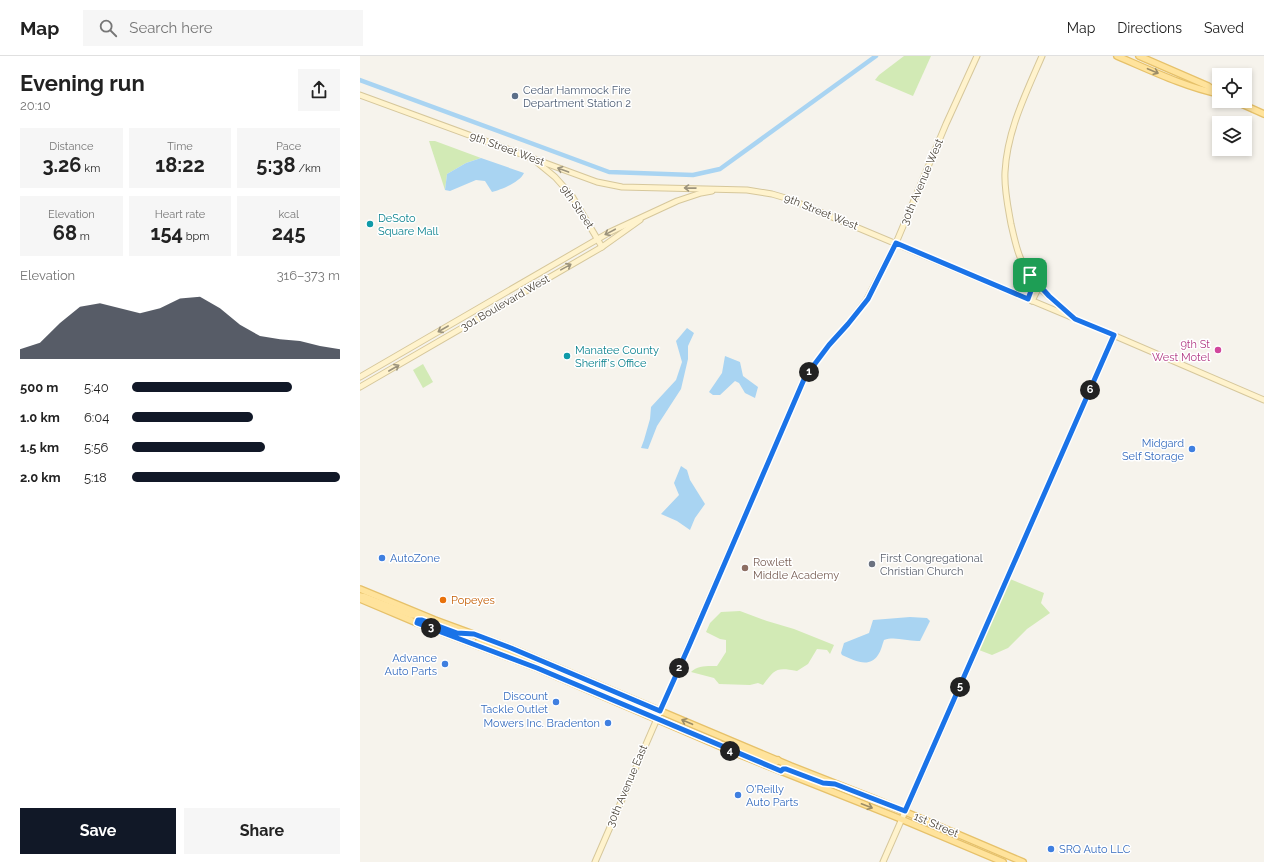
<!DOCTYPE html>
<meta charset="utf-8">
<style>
body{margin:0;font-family:Raleway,sans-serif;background:#f6f6f6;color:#222;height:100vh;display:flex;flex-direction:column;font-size:15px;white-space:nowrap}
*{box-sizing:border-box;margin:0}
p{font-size:13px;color:#767676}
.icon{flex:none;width:22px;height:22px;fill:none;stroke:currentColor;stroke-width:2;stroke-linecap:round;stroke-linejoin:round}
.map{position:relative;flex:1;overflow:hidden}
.side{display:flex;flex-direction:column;background:#fff;width:360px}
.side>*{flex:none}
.fabs{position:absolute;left:852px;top:12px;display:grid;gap:8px}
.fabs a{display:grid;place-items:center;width:40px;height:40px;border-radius:0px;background:#fff;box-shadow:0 2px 6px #0003;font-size:20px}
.pin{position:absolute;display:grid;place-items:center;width:34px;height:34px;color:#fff;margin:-17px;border-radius:8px;box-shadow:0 2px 6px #0006}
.km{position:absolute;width:20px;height:20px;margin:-10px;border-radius:50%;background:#222;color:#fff;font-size:11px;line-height:20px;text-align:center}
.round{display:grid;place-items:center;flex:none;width:42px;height:42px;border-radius:0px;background:#f6f6f6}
.overview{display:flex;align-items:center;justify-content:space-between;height:68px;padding:0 20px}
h1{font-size:22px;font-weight:700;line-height:30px}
.metrics{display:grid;grid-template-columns:repeat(3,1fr);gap:6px;height:68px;padding:4px 20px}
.metrics div{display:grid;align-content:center;border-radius:0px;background:#f6f6f6;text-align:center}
.metrics b{font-size:20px;font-weight:700}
.metrics small{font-size:11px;font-weight:400}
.metrics p{font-size:11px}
.chart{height:112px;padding:8px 20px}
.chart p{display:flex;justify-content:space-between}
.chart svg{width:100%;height:72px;margin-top:4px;fill:#111827;opacity:.7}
.primary-button{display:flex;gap:8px;margin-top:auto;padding:8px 20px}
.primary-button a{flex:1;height:46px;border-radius:0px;background:#111827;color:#fff;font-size:16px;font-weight:700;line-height:46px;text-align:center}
.primary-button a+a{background:#f6f6f6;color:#222}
ul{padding:0 20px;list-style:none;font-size:13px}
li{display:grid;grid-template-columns:64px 48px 1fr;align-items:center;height:30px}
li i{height:10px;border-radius:5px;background:#111827}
header{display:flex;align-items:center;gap:24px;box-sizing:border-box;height:56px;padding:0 20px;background:#fff;border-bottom:1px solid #e0e0e0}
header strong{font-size:19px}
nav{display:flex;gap:22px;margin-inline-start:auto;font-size:14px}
.search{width:280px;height:36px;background:#f6f6f6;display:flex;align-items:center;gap:10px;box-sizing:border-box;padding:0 14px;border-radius:0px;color:#767676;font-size:15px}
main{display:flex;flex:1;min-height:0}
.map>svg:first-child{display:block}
.green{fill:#d2eab5}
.water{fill:#a9d4f2}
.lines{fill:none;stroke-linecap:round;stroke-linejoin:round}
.canal{stroke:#a9d4f2;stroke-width:4.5}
.secondary-casing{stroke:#d6c79b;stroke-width:7}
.primary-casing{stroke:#e6c16a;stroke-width:8}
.secondary{stroke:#fff3cd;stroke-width:5}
.primary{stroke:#ffe39c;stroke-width:5.5}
.oneway{stroke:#9c8c66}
.oneway2{stroke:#9c937c}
.route-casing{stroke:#fff;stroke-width:8}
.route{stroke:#1a73e8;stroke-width:5}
.service-dot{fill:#5c6f8a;stroke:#fff;stroke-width:1.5}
.culture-dot{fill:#0f9aa8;stroke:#fff;stroke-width:1.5}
.hotel-dot{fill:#d1479c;stroke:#fff;stroke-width:1.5}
.shop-dot{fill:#3f7fe0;stroke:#fff;stroke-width:1.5}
.worship-dot{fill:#6b7280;stroke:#fff;stroke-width:1.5}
.education-dot{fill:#8d6e63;stroke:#fff;stroke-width:1.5}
.food-dot{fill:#e8710a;stroke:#fff;stroke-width:1.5}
.labels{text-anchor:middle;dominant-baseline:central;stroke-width:3;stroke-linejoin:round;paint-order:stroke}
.service-label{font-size:11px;fill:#4e5e75;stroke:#fff;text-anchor:start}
.street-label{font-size:11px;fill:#4b4439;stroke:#fff}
.culture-label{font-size:11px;fill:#0d838f;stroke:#fff;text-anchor:start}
.hotel-label{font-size:11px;fill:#b23c85;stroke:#fff;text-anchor:end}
.shop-label{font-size:11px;fill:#366cbe;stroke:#fff;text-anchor:end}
.worship-label{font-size:11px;fill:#5b616d;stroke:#fff;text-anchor:start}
.education-label{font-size:11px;fill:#785e54;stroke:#fff;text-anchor:start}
.food-label{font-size:11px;fill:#c56008;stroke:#fff;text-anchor:start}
</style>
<header>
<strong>Map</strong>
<div class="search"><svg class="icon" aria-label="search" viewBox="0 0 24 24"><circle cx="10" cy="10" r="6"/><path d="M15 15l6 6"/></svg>Search here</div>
<nav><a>Map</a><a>Directions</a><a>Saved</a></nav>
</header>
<main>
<section class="side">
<div class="overview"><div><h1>Evening run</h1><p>20:10</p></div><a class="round"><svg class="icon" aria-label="share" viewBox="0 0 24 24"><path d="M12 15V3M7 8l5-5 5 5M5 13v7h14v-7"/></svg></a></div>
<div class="metrics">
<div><p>Distance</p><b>3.26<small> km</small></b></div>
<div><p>Time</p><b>18:22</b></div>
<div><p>Pace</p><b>5:38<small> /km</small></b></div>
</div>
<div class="metrics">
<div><p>Elevation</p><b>68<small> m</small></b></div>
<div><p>Heart rate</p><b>154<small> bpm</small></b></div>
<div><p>kcal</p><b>245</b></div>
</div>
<div class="chart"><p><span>Elevation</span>316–373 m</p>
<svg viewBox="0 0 160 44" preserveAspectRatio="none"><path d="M0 44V38L10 34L20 22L30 12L40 10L50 13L60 16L70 13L80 7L90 6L100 13L110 23L120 30L130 32L140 33L150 36L160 38V44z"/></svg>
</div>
<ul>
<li><b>500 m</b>5:40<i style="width:77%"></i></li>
<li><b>1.0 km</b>6:04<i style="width:58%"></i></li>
<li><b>1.5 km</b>5:56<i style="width:64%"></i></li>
<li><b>2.0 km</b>5:18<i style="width:100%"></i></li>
</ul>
<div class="primary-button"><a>Save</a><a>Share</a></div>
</section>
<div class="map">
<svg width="904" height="806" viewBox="0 0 904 806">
<rect width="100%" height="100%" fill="#f6f3ec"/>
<g class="green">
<polygon points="544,0 571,0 553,40 515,24 519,19"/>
<polygon points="69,85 75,85 121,102 106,107 87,118 85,134"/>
<polygon points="63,308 73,326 63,332 53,314"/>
<polygon points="650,523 684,537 681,547 690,557 667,573 648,592 632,599 619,594"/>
<path d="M380 555 407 565 434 573 474 589 470 598 467 594 457 593 448 608 437 615C416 611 415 613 403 629L398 627 390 629 359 628 354 622 331 616C338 609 348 610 357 610L366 596V584L360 583 346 576 350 567 361 556Z"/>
</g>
<g class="water">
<path d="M121 102 164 117C160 126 141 134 132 136L125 125 116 124 90 135 85 134 87 118 106 107Z"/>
<polygon points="327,272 334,277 328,290 328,303 321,333 297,370 288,393 281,392 284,384 290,363 291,351 316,324 322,306 316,285"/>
<polygon points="365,300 380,306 383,320 398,331 395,342 385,337 379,327 375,325 360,339 353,339 349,336 362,317"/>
<polygon points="321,410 327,414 330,424 345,448 335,462 330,474 317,465 301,458 319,439 314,427"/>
<path d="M550 561 567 562 570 565 560 585C548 586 536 580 524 584 522 589 521 595 518 599 509 613 494 604 482 599L481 597 484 587 509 577 513 564Z"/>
</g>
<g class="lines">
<polyline class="canal" points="0,24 249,116 333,119 360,113 516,0"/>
<defs>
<g id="secondary">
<path d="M682 0C666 37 647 75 645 116 644 133 648 151 651 168 655 186 659 204 669 219 680 235 697 247 711 259"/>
<polyline points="0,39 237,126 262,131 387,134 412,138 429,143 711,261 904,344"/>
<polyline points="178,107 195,121 212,140 242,191"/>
<polyline points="668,243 672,232 670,220"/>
<polyline points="672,245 678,233 678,229"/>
<polyline points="0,321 250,176 317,145 341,137 352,135"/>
<polyline points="0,331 242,191 280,164"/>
<polyline points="235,806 445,321 469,289 488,268 507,243 536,187 586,68 617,0"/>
<polyline points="523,806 754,279"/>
</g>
<g id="primary">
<path d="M757 0C790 14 825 31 859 38"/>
<polyline points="779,0 848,30 859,38"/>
<polyline points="875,45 904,58"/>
<polyline points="0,533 75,564 151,592 431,710 515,743 663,806"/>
<polyline points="0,540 5,541 51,559 55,559 59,558"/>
<polyline points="0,543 57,567 177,612 378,698 536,761 643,806"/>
<polyline points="57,567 58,564 62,564 97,577 105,577"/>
<polyline points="116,588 118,586 122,586 166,602 173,603"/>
<polyline points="363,689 372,690 412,707 415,707 418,704"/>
<polyline points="421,715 423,713 426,713 463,727 469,728"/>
</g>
</defs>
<use href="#secondary" class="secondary-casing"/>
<use href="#primary" class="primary-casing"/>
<use href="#secondary" class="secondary"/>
<use href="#primary" class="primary"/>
</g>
<defs><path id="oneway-shaft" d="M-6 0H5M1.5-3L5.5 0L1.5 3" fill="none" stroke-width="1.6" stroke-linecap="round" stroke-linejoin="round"/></defs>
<g class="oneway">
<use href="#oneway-shaft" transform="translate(793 15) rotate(23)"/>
<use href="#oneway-shaft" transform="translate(327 666) rotate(-157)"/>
<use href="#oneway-shaft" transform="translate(507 750) rotate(21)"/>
</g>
<g class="oneway2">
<use href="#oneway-shaft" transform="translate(203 114) rotate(-160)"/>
<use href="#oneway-shaft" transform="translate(330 132) rotate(-179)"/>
<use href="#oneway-shaft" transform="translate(250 176) rotate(152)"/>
<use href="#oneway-shaft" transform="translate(206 211) rotate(-29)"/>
<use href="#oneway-shaft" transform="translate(83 273) rotate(150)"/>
<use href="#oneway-shaft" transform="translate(34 312) rotate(-30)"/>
</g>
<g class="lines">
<defs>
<polygon id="route" points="536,187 668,243 672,232 670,219 689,240 715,263 754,279 545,755 475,728 463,727 426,713 423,713 421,715 177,612 57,567 58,564 62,564 97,577 114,578 151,592 300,655 329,590 445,321 469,289 488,268 508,243"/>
</defs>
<use href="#route" class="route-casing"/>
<use href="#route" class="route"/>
</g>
<circle class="service-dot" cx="155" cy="40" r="4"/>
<g class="culture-dot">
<circle cx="10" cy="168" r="4"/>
<circle cx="207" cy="300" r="4"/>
</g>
<circle class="hotel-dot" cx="858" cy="294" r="4"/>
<g class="shop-dot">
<circle cx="832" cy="393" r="4"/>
<circle cx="22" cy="502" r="4"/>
<circle cx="85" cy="608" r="4"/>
<circle cx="196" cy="646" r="4"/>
<circle cx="248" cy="667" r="4"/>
<circle cx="378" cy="739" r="4"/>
<circle cx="691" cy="793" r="4"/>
</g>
<circle class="worship-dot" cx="512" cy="508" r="4"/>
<circle class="education-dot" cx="385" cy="512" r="4"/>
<circle class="food-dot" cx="83" cy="544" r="4"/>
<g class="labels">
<g class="service-label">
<text x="163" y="34">Cedar Hammock Fire<tspan x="163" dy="13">Department Station 2</tspan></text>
</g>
<g class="street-label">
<text transform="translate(147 93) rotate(20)">9th Street West</text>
<text transform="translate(562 126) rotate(-67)">30th Avenue West</text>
<text transform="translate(217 151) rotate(56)">9th Street</text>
<text transform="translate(461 156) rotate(22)">9th Street West</text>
<text transform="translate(145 247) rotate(-30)">301 Boulevard West</text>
<text transform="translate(267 730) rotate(-67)">30th Avenue East</text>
<text transform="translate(576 769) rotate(23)">1st Street</text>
</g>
<g class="culture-label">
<text x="18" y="162">DeSoto<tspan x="18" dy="13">Square Mall</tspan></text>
<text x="215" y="294">Manatee County<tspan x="215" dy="13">Sheriff's Office</tspan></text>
</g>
<g class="hotel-label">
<text x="850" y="288">9th St<tspan x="850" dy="13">West Motel</tspan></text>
</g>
<g class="shop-label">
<text x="824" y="387">Midgard<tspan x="824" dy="13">Self Storage</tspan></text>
<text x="30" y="502" text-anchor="start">AutoZone</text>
<text x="77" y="602">Advance<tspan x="77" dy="13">Auto Parts</tspan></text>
<text x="188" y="640">Discount<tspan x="188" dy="13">Tackle Outlet</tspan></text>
<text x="240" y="667">Mowers Inc. Bradenton</text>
<text x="386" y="733" text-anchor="start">O'Reilly<tspan x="386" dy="13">Auto Parts</tspan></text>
<text x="699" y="793" text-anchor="start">SRQ Auto LLC</text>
</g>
<g class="worship-label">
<text x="520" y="502">First Congregational<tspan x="520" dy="13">Christian Church</tspan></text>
</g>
<g class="education-label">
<text x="393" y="506">Rowlett<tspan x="393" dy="13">Middle Academy</tspan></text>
</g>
<g class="food-label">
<text x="91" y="544">Popeyes</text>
</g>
</g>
</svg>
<div class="fabs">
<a><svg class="icon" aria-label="locate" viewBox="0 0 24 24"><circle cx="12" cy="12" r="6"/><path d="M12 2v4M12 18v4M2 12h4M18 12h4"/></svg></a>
<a><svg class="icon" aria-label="layers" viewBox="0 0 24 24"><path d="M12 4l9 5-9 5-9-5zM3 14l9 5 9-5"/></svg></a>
</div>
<div class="pin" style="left:670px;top:219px;background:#1e9e55"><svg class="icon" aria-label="arrive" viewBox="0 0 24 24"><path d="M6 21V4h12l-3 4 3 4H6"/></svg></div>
<b class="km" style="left:449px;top:316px">1</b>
<b class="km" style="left:319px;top:612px">2</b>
<b class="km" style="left:71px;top:572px">3</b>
<b class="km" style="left:370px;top:695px">4</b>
<b class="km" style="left:600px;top:631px">5</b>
<b class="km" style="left:730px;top:334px">6</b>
</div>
</main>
